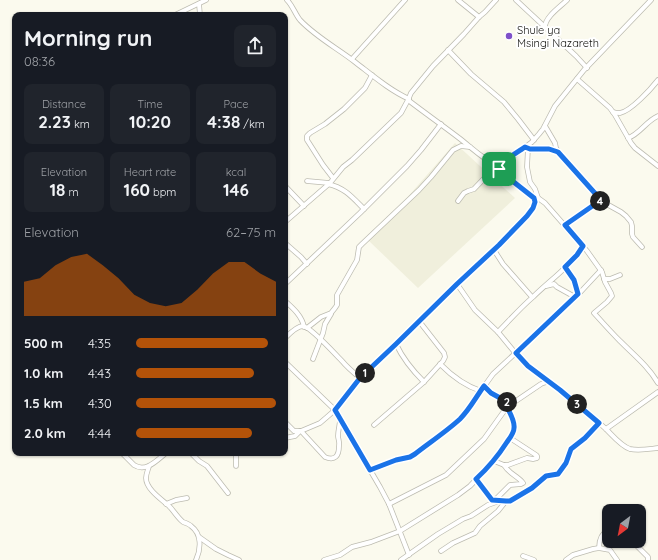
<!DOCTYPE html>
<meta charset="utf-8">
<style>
body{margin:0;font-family:Quicksand,sans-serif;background:#20242c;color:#f1f3f6;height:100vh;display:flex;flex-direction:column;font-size:15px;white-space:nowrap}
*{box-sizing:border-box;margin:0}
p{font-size:13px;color:#9ea1a6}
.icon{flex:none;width:22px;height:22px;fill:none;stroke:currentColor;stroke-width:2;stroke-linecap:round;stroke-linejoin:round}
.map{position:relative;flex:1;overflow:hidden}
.sheet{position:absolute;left:12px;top:12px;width:276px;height:444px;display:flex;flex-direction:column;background:#171b24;border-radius:8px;box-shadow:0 1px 3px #0004}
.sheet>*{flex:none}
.needle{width:26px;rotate:212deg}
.fabs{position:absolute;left:602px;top:504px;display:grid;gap:8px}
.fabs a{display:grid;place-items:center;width:44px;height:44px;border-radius:8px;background:#171b24;box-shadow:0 1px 3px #0004;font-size:20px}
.pin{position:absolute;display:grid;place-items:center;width:34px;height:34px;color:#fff;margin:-17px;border-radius:8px;box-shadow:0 2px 6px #0006}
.km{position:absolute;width:20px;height:20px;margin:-10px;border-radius:50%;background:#222;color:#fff;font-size:11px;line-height:20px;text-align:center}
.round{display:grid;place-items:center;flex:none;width:42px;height:42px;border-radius:8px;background:#20242c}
.overview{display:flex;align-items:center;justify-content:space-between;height:68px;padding:0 12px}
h1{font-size:22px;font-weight:800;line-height:30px}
.metrics{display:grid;grid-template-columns:repeat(3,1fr);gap:6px;height:68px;padding:4px 12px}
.metrics div{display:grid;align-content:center;border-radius:8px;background:#20242c;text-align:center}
.metrics b{font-size:17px;font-weight:800}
.metrics small{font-size:11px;font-weight:400}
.metrics p{font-size:11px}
.chart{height:112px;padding:8px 12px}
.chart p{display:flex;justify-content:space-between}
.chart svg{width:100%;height:72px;margin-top:4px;fill:#b45309;opacity:.7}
ul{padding:0 12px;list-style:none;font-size:13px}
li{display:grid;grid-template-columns:64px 48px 1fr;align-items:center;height:30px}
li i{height:10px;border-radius:5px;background:#b45309}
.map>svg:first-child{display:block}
.built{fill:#f0efdc}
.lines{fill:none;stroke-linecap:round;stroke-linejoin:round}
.minor-casing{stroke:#bdbcb1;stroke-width:5.5}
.minor{stroke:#fff;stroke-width:4}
.route-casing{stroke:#fff;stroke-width:8}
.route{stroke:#1a73e8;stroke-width:5}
.poi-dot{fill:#7e50c9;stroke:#fff;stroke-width:1.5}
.labels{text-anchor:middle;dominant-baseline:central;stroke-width:4;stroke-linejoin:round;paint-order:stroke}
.poi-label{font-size:11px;fill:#141410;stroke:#fff;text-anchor:start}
</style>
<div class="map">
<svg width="658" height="560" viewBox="0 0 658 560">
<rect width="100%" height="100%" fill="#fbfaee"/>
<polygon class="built" points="455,143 515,198 418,288 369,241"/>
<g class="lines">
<defs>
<g id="minor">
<path d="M287 0C293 6 295 14 300 20 316 37 337 48 355 62 372 75 389 90 409 99"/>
<polyline points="458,0 479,17"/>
<path d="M496 0 485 12 479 17 464 34 433 66 411 93 408 100C425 113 442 125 459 138 472 148 484 160 499 167"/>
<polyline points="516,0 576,56 587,68"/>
<polyline points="199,4 200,15"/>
<polyline points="175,15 206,0"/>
<path d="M545 27C545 17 560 7 567 0"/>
<polyline points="448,50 471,74 504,102 518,119 534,140"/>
<polyline points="352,59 405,0"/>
<polyline points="577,79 610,108 615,115 631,143 635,148 658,166"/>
<path d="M613 112C615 113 617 113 620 113 631 111 651 89 658 80"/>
<polyline points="545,126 555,143 556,148 559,153 599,198 603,202 621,212 626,216 631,222 632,226 632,234 633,237 642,247"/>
<path d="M628 138C640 134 646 121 658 116"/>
<path d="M527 148C538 151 546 147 558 152"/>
<polyline points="528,148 527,167 530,182 535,189 538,198"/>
<polyline points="333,178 323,165 309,143 307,140 307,136 310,133 325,124 344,109 365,88 372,75"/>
<polyline points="307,181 329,183"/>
<path d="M328 184C345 188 352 197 364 209"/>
<polyline points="285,186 304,206"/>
<path d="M533 196 538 198 545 203 587 251 602 272 605 282 611 293 612 296 607 302 594 313C603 323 611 332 620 341 634 355 648 366 658 383"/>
<polyline points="458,201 464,193 468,191 474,189 496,166"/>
<polyline points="285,222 330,183 343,167 352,160 401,113 408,100"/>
<polyline points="565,225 601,200"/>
<polyline points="285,243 301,257 307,264"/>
<polyline points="494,250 503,264 532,297"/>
<polyline points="565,267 574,280 578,294"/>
<polyline points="604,279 610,279 620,275"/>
<polyline points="285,284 360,213 407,166 421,150 441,124"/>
<polyline points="457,284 475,310 498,332 521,360 528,366 549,381"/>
<polyline points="546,286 554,284 557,287 575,297"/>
<path d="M285 301C293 308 302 316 304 327"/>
<polyline points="307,328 321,317 331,313 335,308 337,305 337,295 357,260 359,247 362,244 419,190 431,177 453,150 461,146 470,147"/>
<path d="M498 332C509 321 520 308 533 297 549 281 571 266 583 246"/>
<path d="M285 338C289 334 297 326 303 326 311 327 335 354 342 361 347 367 354 373 360 378"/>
<path d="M396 344C403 359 412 370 424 382"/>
<polyline points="313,359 323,333 325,324 331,314"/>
<polyline points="285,362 335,410 380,487 389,504 409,555"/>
<path d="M440 364C452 376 465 386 481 391"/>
<polyline points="484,386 491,393 511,404"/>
<polyline points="285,422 294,431 301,431 320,423 327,417 335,410 360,378 396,344 457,284 499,245 527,216 533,208 535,202 534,198 501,172 499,169 499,166 503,162 515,155 532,142 539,134 543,129 555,106 584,70 651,0"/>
<polyline points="374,425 424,382 443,361 445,357 444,353 419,321"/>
<polyline points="606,429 658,392"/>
<path d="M301 431 325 457C335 461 339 456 339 446 340 442 338 439 338 436 338 430 340 425 340 419"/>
<polyline points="285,438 295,436 300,431"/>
<path d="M122 453 134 465C146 473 157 460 166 453"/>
<polyline points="191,453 199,461 207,466 228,493"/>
<polyline points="236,453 236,466"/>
<polyline points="494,461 504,465 508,465 527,458 533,459 537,458 537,456 536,455 510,438"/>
<path d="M149 466C148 470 146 474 146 478 146 489 161 499 169 506 174 511 177 517 183 522 186 523 189 524 191 526 202 534 201 549 196 560"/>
<polyline points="370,470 396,460 410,457 454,424 465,413 493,374 574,299 601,270"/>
<path d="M476 479 490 498 492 500H495L510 485 521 484 523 483C518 476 509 474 504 465"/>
<polyline points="495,500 506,501 510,501 532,488 546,476 558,474 566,463 571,449 585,438 599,423"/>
<polyline points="166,504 176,500 187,498"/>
<path d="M389 504 446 475 484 439 507 407 541 384 549 381C569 396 588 413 606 429 613 436 621 446 630 449 639 451 649 449 658 448"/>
<polyline points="199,537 216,549 228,555 239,560"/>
<polyline points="632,541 648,557 648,560"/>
<path d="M599 548C599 540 602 533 609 529"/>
<polyline points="441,551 453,543 475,533 480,526 498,511 506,501"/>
<polyline points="523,556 534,560"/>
<path d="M324 560 340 555 352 547 371 542 400 531 458 495 470 486 494 461 513 433C516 423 511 416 507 407"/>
<polyline points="401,560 438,534 463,519 471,516 488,505 499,501"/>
<polyline points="566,560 573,555 593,549 599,548 610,550 617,560"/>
</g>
</defs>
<use href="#minor" class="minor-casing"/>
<use href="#minor" class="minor"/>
</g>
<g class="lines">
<defs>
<path id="route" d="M525 147 530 149H549L558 152 601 200 565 225 583 246 577 255 565 267 574 280 578 294 516 353 528 366 560 390 599 423 585 438 571 449 566 463 558 474 546 476 532 488 510 501H506L492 500 476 479C488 468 498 456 507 442 510 438 514 433 514 428 515 421 510 413 507 407L511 404 491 393 484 386C476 397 470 409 460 419 447 431 429 443 415 454L410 457 396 460 370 470 335 410 360 378 396 344 457 284 499 245 527 216 533 208 535 202 534 198 501 172C499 170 498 169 500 166 501 162 521 150 525 147Z"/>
</defs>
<use href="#route" class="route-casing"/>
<use href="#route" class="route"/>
</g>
<circle class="poi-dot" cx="509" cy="36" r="4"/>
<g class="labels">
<g class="poi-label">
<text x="517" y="30">Shule ya<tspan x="517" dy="13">Msingi Nazareth</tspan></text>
</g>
</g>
</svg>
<div class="fabs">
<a><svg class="needle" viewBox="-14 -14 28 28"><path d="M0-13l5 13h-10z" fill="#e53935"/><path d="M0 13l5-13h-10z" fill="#9ea1a6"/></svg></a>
</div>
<div class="pin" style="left:499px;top:169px;background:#1e9e55"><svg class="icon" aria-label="arrive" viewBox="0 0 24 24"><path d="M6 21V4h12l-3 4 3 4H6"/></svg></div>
<b class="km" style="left:365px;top:373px">1</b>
<b class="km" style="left:507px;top:402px">2</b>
<b class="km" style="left:577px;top:404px">3</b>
<b class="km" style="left:600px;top:201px">4</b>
<section class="sheet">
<div class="overview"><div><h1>Morning run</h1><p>08:36</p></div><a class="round"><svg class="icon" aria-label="share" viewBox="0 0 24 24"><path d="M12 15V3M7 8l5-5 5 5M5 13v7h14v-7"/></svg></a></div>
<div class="metrics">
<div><p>Distance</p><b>2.23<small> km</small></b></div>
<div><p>Time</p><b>10:20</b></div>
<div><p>Pace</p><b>4:38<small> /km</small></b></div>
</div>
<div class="metrics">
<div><p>Elevation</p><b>18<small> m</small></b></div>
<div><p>Heart rate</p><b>160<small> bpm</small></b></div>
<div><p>kcal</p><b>146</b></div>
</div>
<div class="chart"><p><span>Elevation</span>62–75 m</p>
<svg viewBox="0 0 160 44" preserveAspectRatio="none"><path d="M0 44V23L10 21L20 13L30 8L40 6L50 13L60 21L70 31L80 36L90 38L100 36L110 28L120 18L130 11L140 11L150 18L160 23V44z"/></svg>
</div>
<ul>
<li><b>500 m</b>4:35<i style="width:94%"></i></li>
<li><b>1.0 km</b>4:43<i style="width:84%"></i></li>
<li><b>1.5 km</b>4:30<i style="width:100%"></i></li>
<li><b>2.0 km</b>4:44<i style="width:83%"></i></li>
</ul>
</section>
</div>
